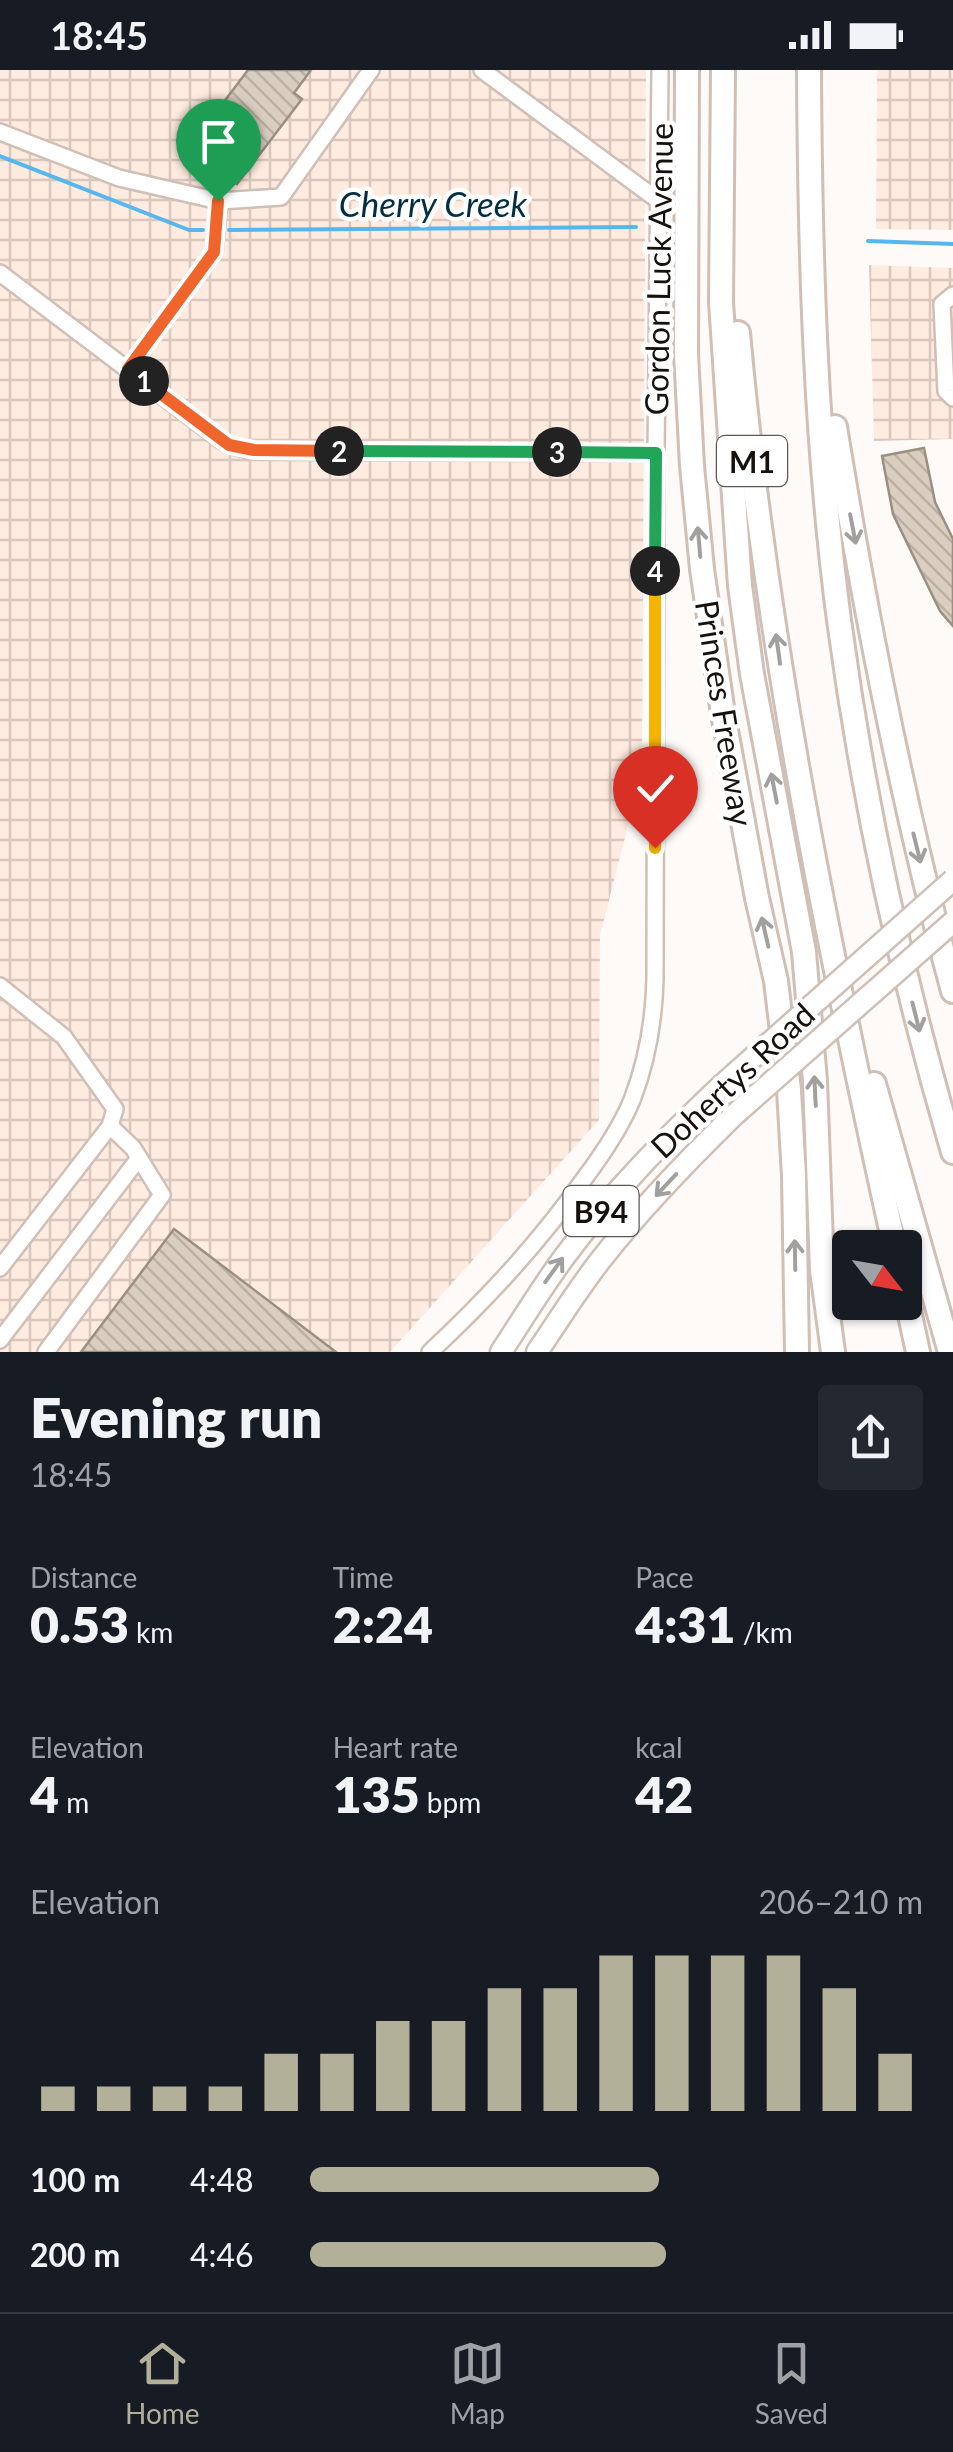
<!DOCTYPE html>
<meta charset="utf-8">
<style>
body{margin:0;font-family:Lato,sans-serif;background:#242831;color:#f1f3f6;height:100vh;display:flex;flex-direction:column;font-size:38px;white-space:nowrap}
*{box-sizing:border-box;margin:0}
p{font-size:32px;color:#9ea1a6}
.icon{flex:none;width:55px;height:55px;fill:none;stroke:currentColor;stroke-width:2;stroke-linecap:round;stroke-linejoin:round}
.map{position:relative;height:1282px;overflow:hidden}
.sheet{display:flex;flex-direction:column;background:#171b24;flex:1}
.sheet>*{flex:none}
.needle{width:65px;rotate:121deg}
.buttons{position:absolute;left:832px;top:1160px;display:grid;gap:20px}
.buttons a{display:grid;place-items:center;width:90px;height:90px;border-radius:10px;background:#171b24;box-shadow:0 2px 8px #0004;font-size:50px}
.pin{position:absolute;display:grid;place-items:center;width:85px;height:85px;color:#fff;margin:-102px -42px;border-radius:50% 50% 50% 0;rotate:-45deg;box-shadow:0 0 10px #0007}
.pin .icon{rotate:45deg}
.km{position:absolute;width:50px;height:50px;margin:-25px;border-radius:50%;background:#222;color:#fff;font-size:28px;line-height:50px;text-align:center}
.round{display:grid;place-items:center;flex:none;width:105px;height:105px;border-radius:10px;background:#242831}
.summary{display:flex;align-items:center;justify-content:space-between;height:170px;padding:0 30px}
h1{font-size:55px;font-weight:800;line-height:75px}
.stats{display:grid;grid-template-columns:repeat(3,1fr);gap:15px;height:170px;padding:10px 30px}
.stats div{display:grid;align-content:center}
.stats b{font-size:50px;font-weight:800}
.stats small{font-size:28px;font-weight:400}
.stats p{font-size:28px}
.chart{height:280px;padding:20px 30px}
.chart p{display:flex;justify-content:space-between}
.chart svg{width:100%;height:180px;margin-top:10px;stroke:#b3b09a;stroke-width:6}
ul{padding:0 30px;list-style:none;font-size:32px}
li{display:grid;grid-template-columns:160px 120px 1fr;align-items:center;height:75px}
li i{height:25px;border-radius:12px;background:#b3b09a}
.status{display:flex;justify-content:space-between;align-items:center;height:70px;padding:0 50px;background:#171b24;direction:ltr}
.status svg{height:28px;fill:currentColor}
.tabs{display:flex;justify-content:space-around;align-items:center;height:140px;border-top:2px solid #363941;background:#171b24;font-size:28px;color:#9ea1a6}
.tabs a{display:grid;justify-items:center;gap:5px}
.tabs .active{color:#b3b09a}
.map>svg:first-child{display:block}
.industrial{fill:url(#industrial-grid)}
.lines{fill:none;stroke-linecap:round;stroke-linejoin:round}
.stream{stroke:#56b7ef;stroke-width:4}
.building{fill:url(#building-back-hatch);stroke:#9a8f81;stroke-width:2.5}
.minor-casing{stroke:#d0bfb5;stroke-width:20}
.major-casing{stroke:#d0bfb5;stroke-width:25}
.highway-casing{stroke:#d0bfb5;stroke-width:28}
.minor{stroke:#fff;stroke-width:15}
.major{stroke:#fff;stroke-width:20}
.highway{stroke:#fff;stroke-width:22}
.major-bridge-casing{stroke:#d0bfb5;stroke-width:25;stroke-linecap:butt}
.major-bridge{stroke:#fff;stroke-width:20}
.oneway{stroke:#a2a09f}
.split-1-casing{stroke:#fff;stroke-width:20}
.split-2-casing{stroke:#fff;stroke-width:20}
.split-3-casing{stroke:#fff;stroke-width:20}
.split-4-casing{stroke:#fff;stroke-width:20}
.split-5-casing{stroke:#fff;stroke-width:20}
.split-6-casing{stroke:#fff;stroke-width:20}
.split-1{stroke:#f0652b;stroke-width:12}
.split-2{stroke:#f0652b;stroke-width:12}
.split-3{stroke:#22a559;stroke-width:12}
.split-4{stroke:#22a559;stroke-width:12}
.split-5{stroke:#f5b400;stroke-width:12}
.split-6{stroke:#f5b400;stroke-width:12}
.labels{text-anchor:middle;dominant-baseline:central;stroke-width:9;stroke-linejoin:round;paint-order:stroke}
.shield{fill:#fff;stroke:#5d5856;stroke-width:2.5}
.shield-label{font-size:30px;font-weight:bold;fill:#17110e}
.street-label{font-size:32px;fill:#17110e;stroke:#fff}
.water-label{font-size:35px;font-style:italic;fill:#022e44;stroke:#fff}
</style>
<div class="status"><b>18:45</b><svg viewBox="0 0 49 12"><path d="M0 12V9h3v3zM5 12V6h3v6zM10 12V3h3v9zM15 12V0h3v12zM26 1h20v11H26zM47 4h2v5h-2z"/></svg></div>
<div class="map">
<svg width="953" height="1282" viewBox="0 0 953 1282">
<defs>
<pattern id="industrial-grid" width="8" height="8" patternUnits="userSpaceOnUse" patternTransform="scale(2.5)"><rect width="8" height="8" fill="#ffebdf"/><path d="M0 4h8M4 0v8" fill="none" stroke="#dac8be"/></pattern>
<pattern id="building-back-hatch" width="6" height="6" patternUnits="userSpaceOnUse" patternTransform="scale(2.5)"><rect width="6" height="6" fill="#d9cebf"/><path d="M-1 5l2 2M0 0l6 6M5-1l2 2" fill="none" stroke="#bab0a3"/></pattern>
</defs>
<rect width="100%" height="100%" fill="#fefaf8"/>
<g class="industrial">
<polygon points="0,0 646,0 642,701 600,865 599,1050 390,1282 0,1282"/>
<polygon points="877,0 953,0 953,160 876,159"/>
<polygon points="869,195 953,198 953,369 874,371"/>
</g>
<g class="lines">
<g class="stream">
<polyline points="0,86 189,160 203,160"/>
<polyline points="229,160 636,157"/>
<polyline points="868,171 953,174"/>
</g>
</g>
<g class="building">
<polygon points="248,0 311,0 294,23 302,29 237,114 189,78"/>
<polygon points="924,378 935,432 953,469 953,556 940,541 893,444 882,386"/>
<polygon points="174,1159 336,1282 81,1282"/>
</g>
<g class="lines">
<defs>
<g id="minor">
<polyline points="482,0 659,131"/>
<polyline points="0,62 119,108 219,131"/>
<polyline points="0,203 218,368 229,375 254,381 656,383"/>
<polyline points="953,225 942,234 946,321 953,328"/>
<polyline points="128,299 214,182 219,131 281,127 371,0"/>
<polyline points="0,916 64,967 115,1039 110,1056"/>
<polyline points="0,1198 110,1056 133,1078 162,1125 46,1282"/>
<polyline points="0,1270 139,1088"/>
<path d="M430 1282C487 1229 539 1173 584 1109 602 1085 620 1059 632 1030 647 991 654 951 655 909L656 383 660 0"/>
</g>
<g id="major">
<path d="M501 1282C522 1250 542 1217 565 1186 611 1124 665 1069 721 1016"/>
<path d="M537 1282C559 1250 579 1217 603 1187 643 1136 688 1090 734 1045"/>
</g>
<g id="highway">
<polyline points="687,0 686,284 692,396 702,499 723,644 757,828 776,911 789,1020 794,1106 797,1282"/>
<polyline points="723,0 721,232 740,516 752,604 804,882 815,1011 822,1200 833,1282"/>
<path d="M809 0C810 183 815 368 839 550 863 730 902 908 953 1082"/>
<path d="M738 263C766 572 828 875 895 1178"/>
<path d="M835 357C866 547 903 736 953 921"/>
<polyline points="874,1014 950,1282"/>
<polyline points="905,1222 918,1282"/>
</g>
</defs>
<use href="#minor" class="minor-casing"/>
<use href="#major" class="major-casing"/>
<use href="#highway" class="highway-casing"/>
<use href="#minor" class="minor"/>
<use href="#major" class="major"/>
<use href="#highway" class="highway"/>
<defs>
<g id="major-bridge">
<polyline points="721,1016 953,810"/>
<polyline points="734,1045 953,852"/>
</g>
</defs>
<use href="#major-bridge" class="major-bridge-casing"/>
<use href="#major-bridge" class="major-bridge"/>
</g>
<defs><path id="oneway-shaft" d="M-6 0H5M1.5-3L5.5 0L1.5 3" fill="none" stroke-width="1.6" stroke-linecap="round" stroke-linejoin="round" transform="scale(2.5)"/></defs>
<g class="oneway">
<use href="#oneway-shaft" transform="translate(853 459) rotate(79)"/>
<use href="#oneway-shaft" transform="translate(699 472) rotate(-95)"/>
<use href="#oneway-shaft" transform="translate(778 579) rotate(-98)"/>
<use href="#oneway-shaft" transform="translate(774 718) rotate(-101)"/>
<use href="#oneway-shaft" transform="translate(917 778) rotate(76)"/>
<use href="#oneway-shaft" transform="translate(765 862) rotate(-103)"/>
<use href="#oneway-shaft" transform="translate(916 947) rotate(76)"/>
<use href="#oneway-shaft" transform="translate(815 1021) rotate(-93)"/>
<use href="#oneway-shaft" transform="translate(666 1115) rotate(133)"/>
<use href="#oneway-shaft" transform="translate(795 1185) rotate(-91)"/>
<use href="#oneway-shaft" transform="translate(554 1200) rotate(-54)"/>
</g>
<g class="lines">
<defs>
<polyline id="split-1" points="144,311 128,299 214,182 218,131"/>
<polyline id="split-2" points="144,311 229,375 254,380 339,381"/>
<polyline id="split-3" points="339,381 557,382"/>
<polyline id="split-4" points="557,382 656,383 655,501"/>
<polyline id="split-5" points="655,719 655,501"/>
<polyline id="split-6" points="655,778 655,719"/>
</defs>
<use href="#split-1" class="split-1-casing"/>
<use href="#split-2" class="split-2-casing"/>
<use href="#split-3" class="split-3-casing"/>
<use href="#split-4" class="split-4-casing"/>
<use href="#split-5" class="split-5-casing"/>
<use href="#split-6" class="split-6-casing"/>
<use href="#split-1" class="split-1"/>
<use href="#split-2" class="split-2"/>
<use href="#split-3" class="split-3"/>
<use href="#split-4" class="split-4"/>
<use href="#split-5" class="split-5"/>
<use href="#split-6" class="split-6"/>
</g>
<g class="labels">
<g class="shield">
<rect x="717" y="366" width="70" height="50" rx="8"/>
<rect x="563.5" y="1116" width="75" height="50" rx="8"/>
</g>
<g class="shield-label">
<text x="752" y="391">M1</text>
<text x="601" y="1141">B94</text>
</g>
<g class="street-label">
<text transform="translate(658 199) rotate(-89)">Gordon Luck Avenue</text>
<text transform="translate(725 643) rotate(81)">Princes Freeway</text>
<text transform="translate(732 1010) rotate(-43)">Dohertys Road</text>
</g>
<g class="water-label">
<text x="433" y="133">Cherry Creek</text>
</g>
</g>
</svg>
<div class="buttons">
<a><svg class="needle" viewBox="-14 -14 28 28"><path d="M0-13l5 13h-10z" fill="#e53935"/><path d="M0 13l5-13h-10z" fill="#9ea1a6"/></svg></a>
</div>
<div class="pin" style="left:218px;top:131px;background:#1e9e55"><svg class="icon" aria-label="arrive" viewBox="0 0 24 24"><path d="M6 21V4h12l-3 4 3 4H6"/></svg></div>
<div class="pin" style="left:655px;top:778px;background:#d93025"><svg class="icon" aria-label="check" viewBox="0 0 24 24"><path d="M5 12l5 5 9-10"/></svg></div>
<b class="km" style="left:144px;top:311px">1</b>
<b class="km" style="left:339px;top:381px">2</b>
<b class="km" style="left:557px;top:382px">3</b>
<b class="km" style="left:655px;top:501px">4</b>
</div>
<section class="sheet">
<div class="summary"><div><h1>Evening run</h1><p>18:45</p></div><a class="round"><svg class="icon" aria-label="share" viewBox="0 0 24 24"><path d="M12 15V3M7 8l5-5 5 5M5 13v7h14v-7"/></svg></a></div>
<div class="stats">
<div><p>Distance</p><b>0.53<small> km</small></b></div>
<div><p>Time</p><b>2:24</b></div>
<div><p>Pace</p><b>4:31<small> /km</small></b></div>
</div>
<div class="stats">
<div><p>Elevation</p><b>4<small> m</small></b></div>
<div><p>Heart rate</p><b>135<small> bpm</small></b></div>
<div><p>kcal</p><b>42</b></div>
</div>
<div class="chart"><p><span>Elevation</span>206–210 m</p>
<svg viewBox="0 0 160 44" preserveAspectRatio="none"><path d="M5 44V38M15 44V38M25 44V38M35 44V38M45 44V30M55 44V30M65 44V22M75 44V22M85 44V14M95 44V14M105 44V6M115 44V6M125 44V6M135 44V6M145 44V14M155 44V30"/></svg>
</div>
<ul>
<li><b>100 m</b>4:48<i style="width:57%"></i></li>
<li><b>200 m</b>4:46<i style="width:58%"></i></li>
</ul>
</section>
<nav class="tabs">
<a class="active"><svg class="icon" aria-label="home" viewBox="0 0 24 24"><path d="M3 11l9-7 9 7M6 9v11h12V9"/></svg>Home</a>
<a><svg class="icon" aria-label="map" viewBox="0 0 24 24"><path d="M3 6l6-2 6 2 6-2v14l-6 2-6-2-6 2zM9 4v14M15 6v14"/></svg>Map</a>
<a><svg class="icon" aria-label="saved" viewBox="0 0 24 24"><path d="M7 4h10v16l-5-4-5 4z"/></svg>Saved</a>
</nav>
